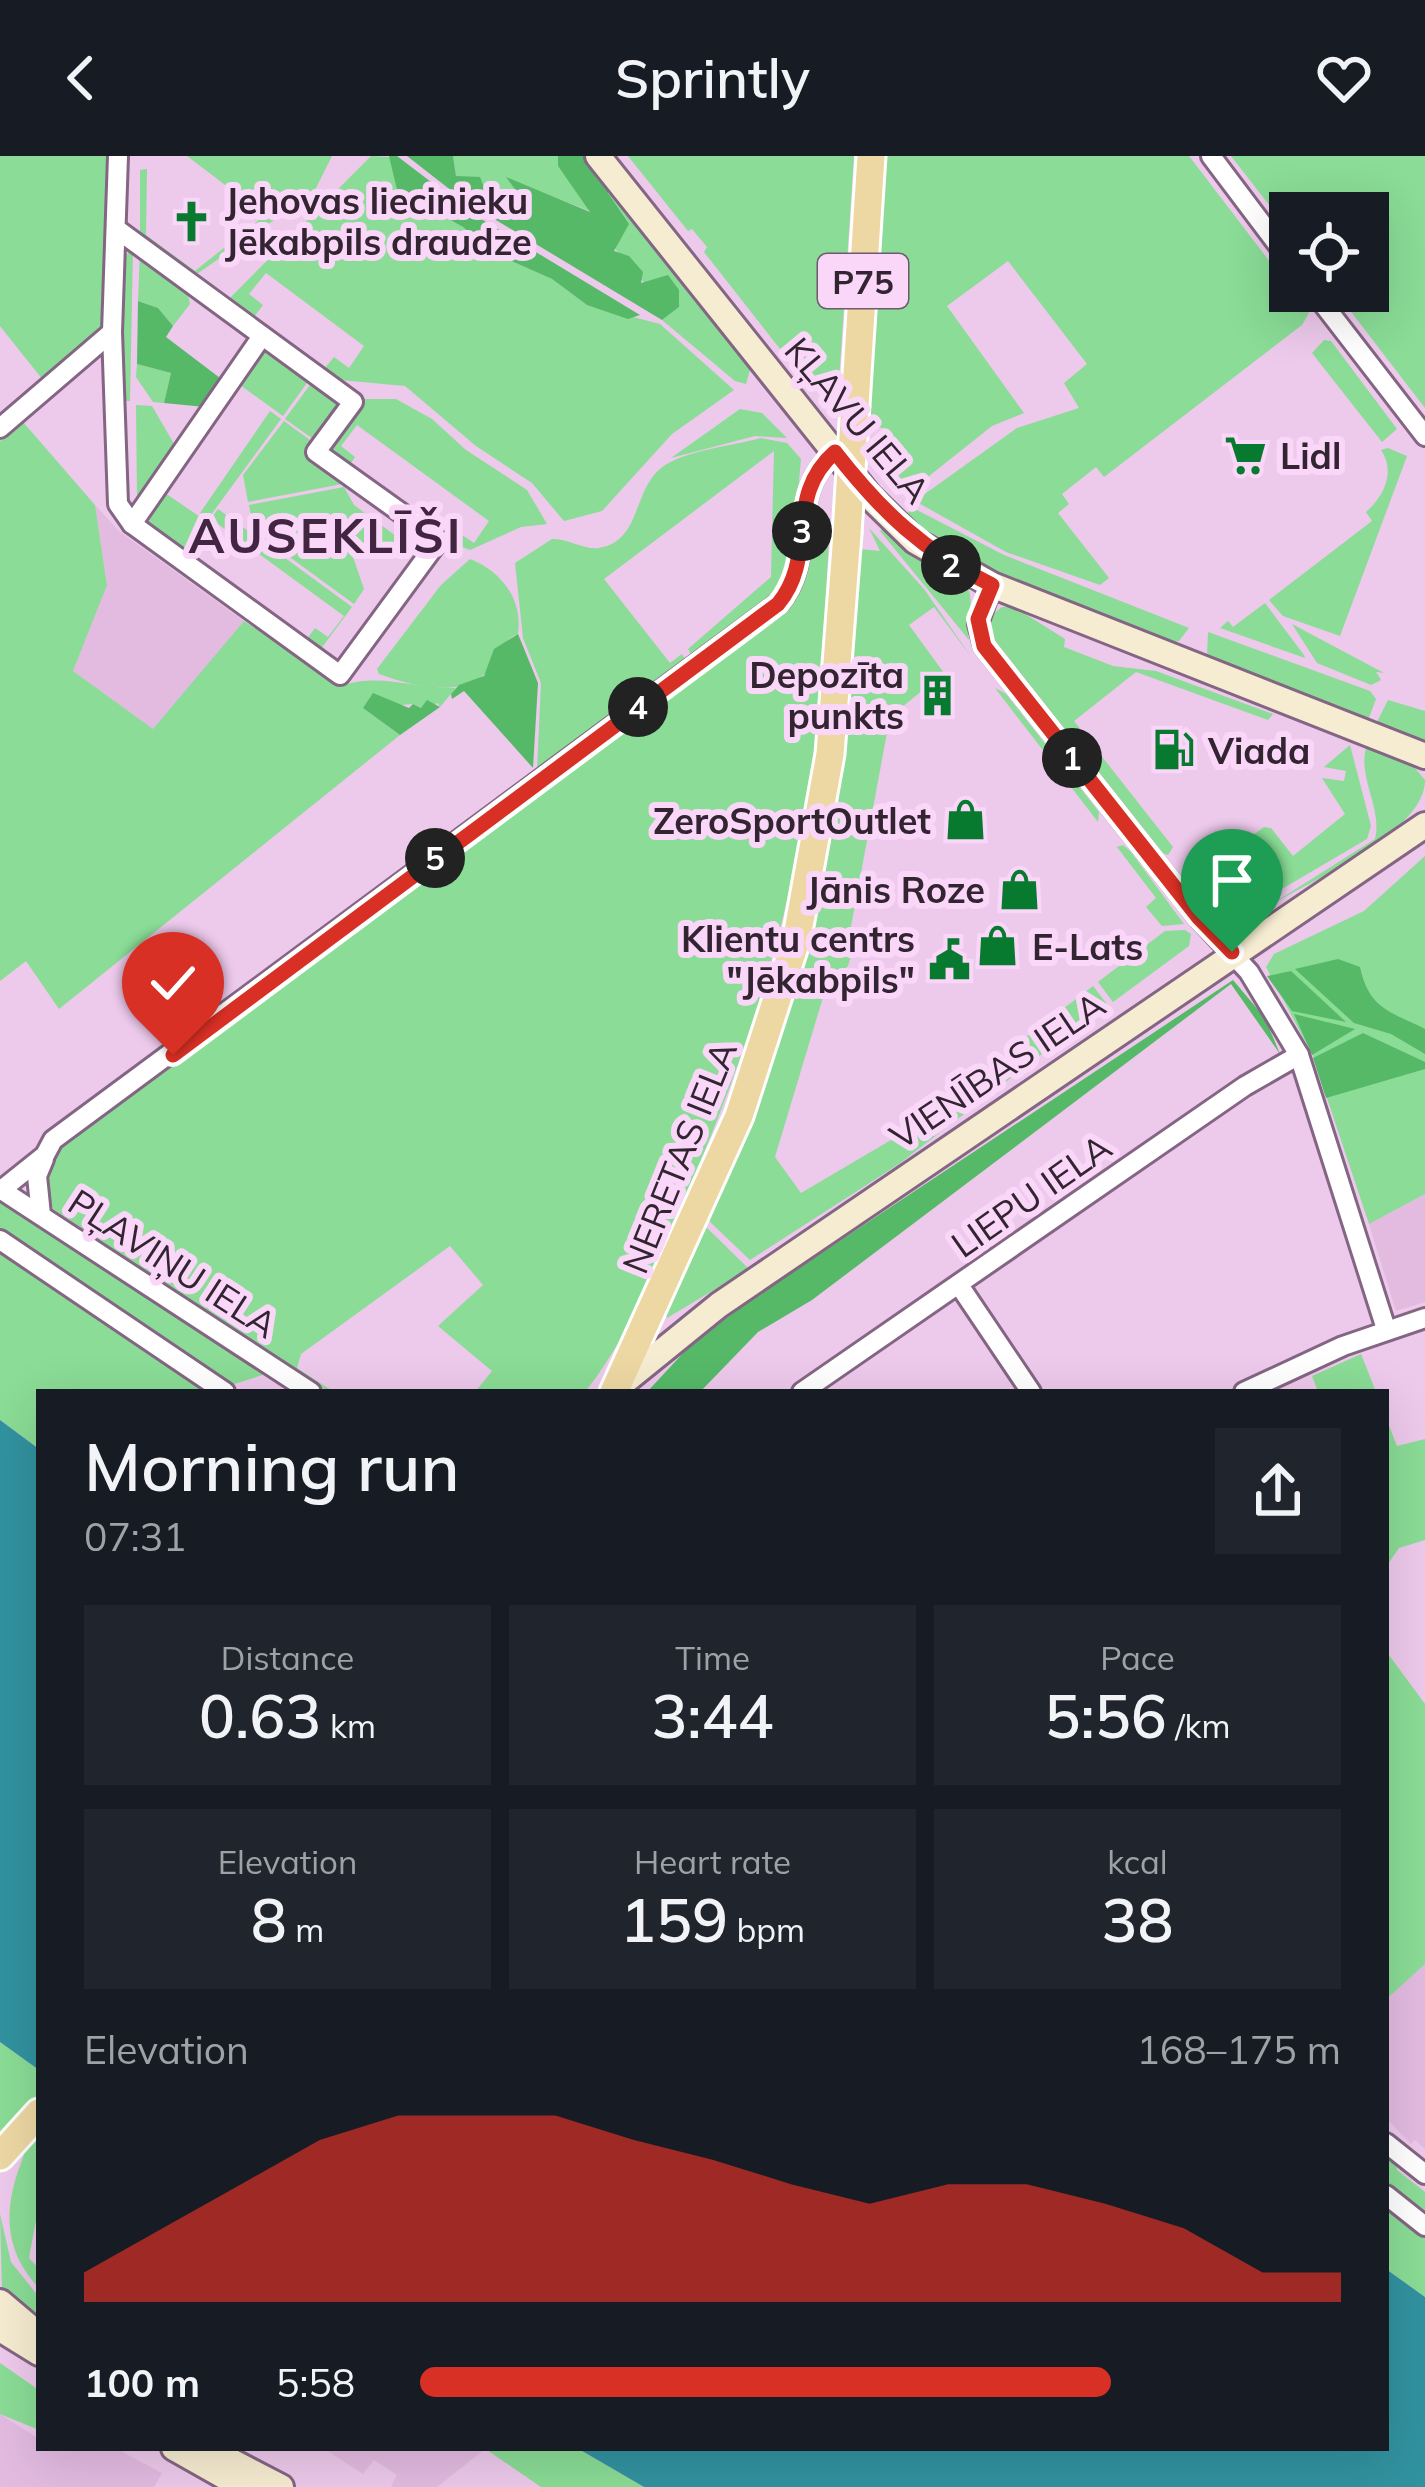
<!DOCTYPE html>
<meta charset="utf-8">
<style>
body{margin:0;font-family:Mulish,sans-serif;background:#20242c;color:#f1f3f6;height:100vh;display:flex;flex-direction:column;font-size:45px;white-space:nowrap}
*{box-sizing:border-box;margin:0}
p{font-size:39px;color:#9ea1a6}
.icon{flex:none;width:66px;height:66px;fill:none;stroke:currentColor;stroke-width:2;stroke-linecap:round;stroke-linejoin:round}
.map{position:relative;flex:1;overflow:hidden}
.side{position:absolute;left:36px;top:1233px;width:1353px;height:1062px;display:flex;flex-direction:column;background:#171b24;border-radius:0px;box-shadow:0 12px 48px #0002}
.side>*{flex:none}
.controls{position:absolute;left:1269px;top:36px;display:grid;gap:24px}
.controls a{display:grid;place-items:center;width:120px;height:120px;border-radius:0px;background:#171b24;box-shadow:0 12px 48px #0002;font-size:60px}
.pin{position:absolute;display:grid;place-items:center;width:102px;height:102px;color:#fff;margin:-123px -51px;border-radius:50% 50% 50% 0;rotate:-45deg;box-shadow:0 0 12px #0007}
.pin .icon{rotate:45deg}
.km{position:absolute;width:60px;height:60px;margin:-30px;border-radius:50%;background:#222;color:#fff;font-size:33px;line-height:60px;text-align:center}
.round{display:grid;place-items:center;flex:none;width:126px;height:126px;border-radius:0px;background:#20242c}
.head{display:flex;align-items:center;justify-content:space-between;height:204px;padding:0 48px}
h1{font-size:66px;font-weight:600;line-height:90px}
.figures{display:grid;grid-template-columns:repeat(3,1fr);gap:18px;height:204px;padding:12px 48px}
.figures div{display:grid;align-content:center;border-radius:0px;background:#20242c;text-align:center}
.figures b{font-size:60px;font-weight:600}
.figures small{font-size:33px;font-weight:400}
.figures p{font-size:33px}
.chart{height:336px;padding:24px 48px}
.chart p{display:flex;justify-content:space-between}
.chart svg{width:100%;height:216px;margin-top:12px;fill:#d93025;opacity:.7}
ul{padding:0 48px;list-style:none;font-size:39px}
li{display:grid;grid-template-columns:192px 144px 1fr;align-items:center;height:90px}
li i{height:30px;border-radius:15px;background:#d93025}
header{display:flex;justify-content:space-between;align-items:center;height:156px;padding:0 48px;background:#171b24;font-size:54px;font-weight:600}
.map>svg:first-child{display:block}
.built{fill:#e3bbe1}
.green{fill:#8adc96}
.forest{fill:#55b968}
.water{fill:#31929f}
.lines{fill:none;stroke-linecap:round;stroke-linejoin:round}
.street-casing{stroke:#846583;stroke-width:24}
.secondary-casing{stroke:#846583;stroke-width:30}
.primary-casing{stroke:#fff;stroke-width:33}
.street{stroke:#fff;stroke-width:18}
.secondary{stroke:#f6ecd1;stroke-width:24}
.primary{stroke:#edd8a4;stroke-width:27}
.primary-bridge-casing{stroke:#fff;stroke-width:33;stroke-linecap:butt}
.primary-bridge{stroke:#edd8a4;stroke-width:27}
.route-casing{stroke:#fff;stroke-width:24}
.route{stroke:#d93025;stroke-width:15}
.labels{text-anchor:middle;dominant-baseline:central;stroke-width:12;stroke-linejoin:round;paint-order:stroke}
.shield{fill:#fad6f8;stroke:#6e596d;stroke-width:3}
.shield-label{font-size:33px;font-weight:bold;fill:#322431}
.poi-label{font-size:36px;font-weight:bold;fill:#322431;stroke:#fad6f8;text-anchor:start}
.street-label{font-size:36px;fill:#322431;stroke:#fad6f8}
.district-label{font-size:48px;font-weight:bold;letter-spacing:3px;fill:#422641;stroke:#fad6f8}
</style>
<header><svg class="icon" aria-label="back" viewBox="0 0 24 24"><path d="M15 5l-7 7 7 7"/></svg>Sprintly<svg class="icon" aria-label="heart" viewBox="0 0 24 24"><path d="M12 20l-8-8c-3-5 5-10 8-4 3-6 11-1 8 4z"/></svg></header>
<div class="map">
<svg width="1425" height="2331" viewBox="0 0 1425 2331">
<rect width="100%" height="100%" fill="#edc9eb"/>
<g class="built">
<polygon points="95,349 120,376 244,465 154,574 73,515 107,427"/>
<polygon points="1425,1038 1425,1146 1396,1155 1369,1068"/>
<polygon points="1425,1808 1425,1993 1415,1984 1411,1988 1386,1962 1386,1836 1391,1839"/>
<polygon points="0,2258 39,2283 39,2292 115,2292 162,2317 154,2331 0,2331"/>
<polygon points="323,2292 484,2292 485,2293 437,2331 391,2331 397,2319 374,2304 363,2318"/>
</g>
<g class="green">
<polygon points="0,0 110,0 108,169 43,224 0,170"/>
<polygon points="187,0 332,0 314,36 197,118 140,78 140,14 147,13 146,79 195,115 265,59"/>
<polygon points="371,0 390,1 397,34 463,71 491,96 552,123 587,149 660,168 734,234 672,278 602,355 564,365 532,327 476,290 405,230 340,224 324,213 334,201 349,212 364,190 266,117 249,138 263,149 254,161 229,143"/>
<polygon points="453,0 558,0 558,10 592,56 508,23 517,36 503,44 456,20"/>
<polygon points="628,0 854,0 839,225 802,221 704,96 707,91 692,73 688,75"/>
<polygon points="881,0 1189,0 1309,157 1302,169 1104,321 1096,311 1062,338 1069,348 1058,357 1109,422 1100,429 1006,396 915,345 1017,272 1079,252 1064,227 1087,208 1008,105 947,150 1024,257 992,270 905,339 865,300 881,291 888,273 867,269"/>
<polygon points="1231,0 1425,0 1425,252 1335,135 1368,135 1368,57 1290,57 1290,76"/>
<path d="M611 31 751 210 746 228 735 225 662 164 679 151C637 126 590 85 611 31Z"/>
<polygon points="133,91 130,245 121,245 122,104"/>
<polygon points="140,94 187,135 190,148 173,170 158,152 138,145"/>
<polygon points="1324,184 1331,185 1397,273 1382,286 1312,197"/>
<polygon points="265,194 312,220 283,260 240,229"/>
<polygon points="137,208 171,217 164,247 153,246 136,221"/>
<polygon points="315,222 341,247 316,285 285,263"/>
<polygon points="361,243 396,243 432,263 466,294 527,334 547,368 521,371 470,394 457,389 459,377 474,387 489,365 357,269 341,290 355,301 349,310 326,292"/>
<polygon points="136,249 152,250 177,293 137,341"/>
<polygon points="740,253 762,257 787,282 755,280 671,302"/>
<polygon points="270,255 281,263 208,363 200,357"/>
<polygon points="284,265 314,287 342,328 248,346 243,319"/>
<path d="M23 266 95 349 107 429 73 515 153 573 244 465 344 529C380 517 417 533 456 532L440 551 438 547 422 552 413 548 363 552 400 579 59 853 26 805 0 825V285Z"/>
<path d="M761 282 787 287 801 303 792 404 780 433 692 500 688 493 771 421 774 295 604 423 670 507 682 498 687 506 537 615 541 527 523 482 515 407 552 383C568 382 583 394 599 392 641 385 633 335 660 313 683 294 733 290 761 282Z"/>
<path d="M1388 292 1407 300 1340 480 1283 460 1269 444 1372 365 1366 356C1384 340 1396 316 1381 294Z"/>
<polygon points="344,331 354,349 400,383 391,396 368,380 353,401 364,433 354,448 254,375 249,349"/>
<polygon points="165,337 206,365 185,393 148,367"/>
<path d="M913 352 1004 399 1189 472 1179 485 1168 487C1089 454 964 418 905 359Z"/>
<polygon points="218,353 352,451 320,494 306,484 315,472 328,481 344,460 211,363"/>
<path d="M809 361 830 362C825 455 822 550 807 643 785 786 739 918 681 1051 654 1115 629 1181 585 1236H475L492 1215 438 1170 483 1129 450 1090 301 1198 297 1212 334 1236H329L53 1053C42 1021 51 1000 74 978L770 466 799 428Z"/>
<path d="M884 371 967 430C976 448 965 465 969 484L880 375Z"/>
<path d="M869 372 924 433 972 502 934 451 909 469 944 517 902 551 907 563 893 559 889 566 850 776 857 779 848 810 827 828 775 1001 801 1037 891 984 1093 830 1107 848 899 1008 750 1104 708 1064C754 959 795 854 819 742 844 627 851 510 860 393L880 395Z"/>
<path d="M470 403C501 415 523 443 518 478 501 484 498 501 488 514 466 544 408 529 379 518L377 513 441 429Z"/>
<polygon points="1265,447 1304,499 1305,502 1220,472 1228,465 1233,471"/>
<polygon points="1014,451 1065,483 1064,491 1113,510 1156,515 1273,558 1268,564 1136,516 1074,565 1173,691 1168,699 1159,696 991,485 989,461 1002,451"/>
<polygon points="1292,468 1384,517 1376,516 1381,524 1371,529 1317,507"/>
<polygon points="1208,476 1370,535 1376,543 1367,567 1207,501"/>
<polygon points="995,532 1006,538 1099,656 1098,666"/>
<polygon points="1388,544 1425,555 1425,584 1375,570"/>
<polygon points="1350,589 1371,670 1367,683 1231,763 1203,752 1181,723 1182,714 1230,697 1236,704 1258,687 1253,679 1264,671 1271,672 1293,700 1345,658 1322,622 1344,625 1346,615 1324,611"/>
<path d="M1367 589 1410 606 1425 624C1425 680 1296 730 1253 760L1375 683C1383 652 1356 620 1367 589Z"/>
<polygon points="1123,689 1131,696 1184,768 1162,770 1146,751 1156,742 1117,691"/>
<polygon points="1425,700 1425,1038 1369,1068 1313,900 1266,811 1274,798 1364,755"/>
<polygon points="1185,774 1191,778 1189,790 1113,846 1098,826 1165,775"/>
<polygon points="0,1046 14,1051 266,1218 228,1230 0,1077"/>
<polygon points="703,1068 749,1113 667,1162 665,1157"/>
<polygon points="0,1089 214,1236 39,1236 39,1293 0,1264"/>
<polygon points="1361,1198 1376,1236 1318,1236 1312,1220"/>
<polygon points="1386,1262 1397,1290 1425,1283 1425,1384 1399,1392 1386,1411"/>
<polygon points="1386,1495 1425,1548 1425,1808 1390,1840 1386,1836"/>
<path d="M0 1886 39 1914V2048L29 2102 39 2113V2132C1 2092 4 2048 24 1999L0 1984Z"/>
<polygon points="1386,1996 1396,2004 1397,2014 1425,2036 1425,2062 1386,2031"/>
<polygon points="1386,2047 1425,2078 1425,2141 1386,2113"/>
<polygon points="0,2058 11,2106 39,2141 39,2170 2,2136"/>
<polygon points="0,2207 39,2234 39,2274 0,2258"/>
<polygon points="484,2292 577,2292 644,2331 541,2331"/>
</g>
<g class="forest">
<polygon points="389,0 397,0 473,58 640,159 628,163 587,149 552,123 491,96 463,71 397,34"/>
<polygon points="407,0 453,0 456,20 480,21 485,34 502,44 517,36 506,21 590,56 558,10 558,0 587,0 611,31 608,37 629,68 614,95 629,100 643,116 641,127 668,119 679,134 679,151 662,164 466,46"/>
<polygon points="138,145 158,152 173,170 166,181 220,222 205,251 164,247 171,217 137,208"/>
<polygon points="518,478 538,527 533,612 464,535 452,543 451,538 459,529 484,520 494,493"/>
<polygon points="373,537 409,552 413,548 421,552 427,544 440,551 400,579 363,552"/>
<path d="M1338 803 1360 811C1369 854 1392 856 1425 873V898L1391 878 1354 867 1295 813Z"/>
<polygon points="1291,815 1346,866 1292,855 1267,820"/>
<polygon points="1233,824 1265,862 1280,898 1231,828 812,1144 758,1176 700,1236 647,1236 685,1195 743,1149"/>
<polygon points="1294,858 1355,873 1312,899"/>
<polygon points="1363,877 1425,906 1425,913 1326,942 1313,902"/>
</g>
<g class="water">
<polygon points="0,1264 39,1293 39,1914 0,1886"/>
<polygon points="1386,2113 1425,2141 1425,2331 644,2331 577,2292 1386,2292"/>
</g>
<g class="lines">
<defs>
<g id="street">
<polyline points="118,0 112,176 118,348 132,368 340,519 439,384 316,296 353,246 118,74"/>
<polyline points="1211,0 1290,105"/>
<polyline points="1313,135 1425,280"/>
<polyline points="0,272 112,176"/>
<polyline points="132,368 262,180"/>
<polyline points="992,429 978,468 984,490 1199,762 1249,816 1299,899 1386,1173"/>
<polyline points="0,1033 311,1236"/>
<path d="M0 1035 45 999 53 984 779 447C818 400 784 340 835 296"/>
<polyline points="41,1059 37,1020 44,1003"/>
<polyline points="0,1084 225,1236"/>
<polyline points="959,1129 1031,1236"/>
<polyline points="802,1236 1245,930 1299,899"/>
<polyline points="1244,1236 1343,1190 1425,1162"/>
<polyline points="1386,1987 1425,2018"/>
<polyline points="1386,2039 1425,2070"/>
</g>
<g id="secondary">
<polyline points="598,0 870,341 915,385 992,429 1425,600"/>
<polyline points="619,1230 719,1149 1425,669"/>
<polyline points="0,2146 39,2179"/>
<polyline points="0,2173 39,2197"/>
<polyline points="174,2292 243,2331"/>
<polyline points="206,2292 281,2331"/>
</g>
<g id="primary">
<polyline points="855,249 871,0"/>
<polyline points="614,1236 739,960 797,781 830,598 847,378"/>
<polyline points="0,2000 39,1957"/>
</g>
</defs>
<use href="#street" class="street-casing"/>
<use href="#secondary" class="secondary-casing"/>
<use href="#primary" class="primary-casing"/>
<use href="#street" class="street"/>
<use href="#secondary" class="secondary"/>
<use href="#primary" class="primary"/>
<defs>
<polyline id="primary-bridge" points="847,378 855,249"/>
</defs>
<use href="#primary-bridge" class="primary-bridge-casing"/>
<use href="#primary-bridge" class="primary-bridge"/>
</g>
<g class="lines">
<defs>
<path id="route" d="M173 899 778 448C818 400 784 340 835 296 881 355 924 396 992 429L978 463 984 490 1199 762 1232 796"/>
</defs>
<use href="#route" class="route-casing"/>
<use href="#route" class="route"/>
</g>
<defs>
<symbol id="church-bare" viewBox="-9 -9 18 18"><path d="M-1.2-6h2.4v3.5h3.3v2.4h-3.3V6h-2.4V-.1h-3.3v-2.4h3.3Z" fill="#087a30" stroke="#fad6f8" stroke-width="2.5" paint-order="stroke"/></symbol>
<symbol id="supermarket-bare" viewBox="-9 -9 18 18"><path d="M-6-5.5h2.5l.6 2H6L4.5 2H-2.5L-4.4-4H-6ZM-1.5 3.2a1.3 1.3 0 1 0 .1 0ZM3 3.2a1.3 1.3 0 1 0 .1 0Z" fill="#087a30" stroke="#fad6f8" stroke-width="2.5" paint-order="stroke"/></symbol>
<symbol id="building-bare" viewBox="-9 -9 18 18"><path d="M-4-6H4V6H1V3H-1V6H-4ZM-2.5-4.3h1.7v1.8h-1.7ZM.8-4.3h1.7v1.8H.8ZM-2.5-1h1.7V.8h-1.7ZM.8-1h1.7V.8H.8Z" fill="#087a30" stroke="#fad6f8" stroke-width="2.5" paint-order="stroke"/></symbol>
<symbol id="fuel-bare" viewBox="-9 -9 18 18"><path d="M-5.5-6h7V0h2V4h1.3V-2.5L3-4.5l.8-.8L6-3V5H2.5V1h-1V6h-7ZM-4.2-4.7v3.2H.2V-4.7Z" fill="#087a30" stroke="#fad6f8" stroke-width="2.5" paint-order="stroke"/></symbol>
<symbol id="shop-bare" viewBox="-9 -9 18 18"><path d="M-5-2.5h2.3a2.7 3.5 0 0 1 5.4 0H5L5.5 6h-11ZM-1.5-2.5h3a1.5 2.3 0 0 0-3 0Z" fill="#087a30" stroke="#fad6f8" stroke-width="2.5" paint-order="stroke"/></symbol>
<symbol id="civic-bare" viewBox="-9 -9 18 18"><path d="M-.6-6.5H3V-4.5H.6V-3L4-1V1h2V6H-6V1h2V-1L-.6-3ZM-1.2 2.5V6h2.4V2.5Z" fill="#087a30" stroke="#fad6f8" stroke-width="2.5" paint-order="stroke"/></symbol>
</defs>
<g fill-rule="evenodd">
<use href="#church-bare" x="162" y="36" width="59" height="59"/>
<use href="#supermarket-bare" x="1216" y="270" width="59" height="59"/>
<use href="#building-bare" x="908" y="510" width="59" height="59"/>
<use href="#fuel-bare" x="1144" y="564" width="59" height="59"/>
<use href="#shop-bare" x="936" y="634" width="59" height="59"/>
<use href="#shop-bare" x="990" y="704" width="59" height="59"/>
<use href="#shop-bare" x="968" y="760" width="59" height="59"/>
<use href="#civic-bare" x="920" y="774" width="59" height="59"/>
</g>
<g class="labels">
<rect class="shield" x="818" y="98" width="90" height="54" rx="9"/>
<g class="shield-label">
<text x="863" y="125">P75</text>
</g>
<g class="poi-label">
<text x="225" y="44">Jehovas liecinieku<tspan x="225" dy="41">Jēkabpils draudze</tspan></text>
<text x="1280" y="299">Lidl</text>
<text x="904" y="518" text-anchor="end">Depozīta<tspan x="904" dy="41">punkts</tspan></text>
<text x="1208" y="594">Viada</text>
<text x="931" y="664" text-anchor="end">ZeroSportOutlet</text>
<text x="985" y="733" text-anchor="end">Jānis Roze</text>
<text x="915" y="782" text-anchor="end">Klientu centrs<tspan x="915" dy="41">"Jēkabpils"</tspan></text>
<text x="1032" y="790">E-Lats</text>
</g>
<g class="street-label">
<text transform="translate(858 264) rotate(50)">KĻAVU IELA</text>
<text transform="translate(997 914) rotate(-34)">VIENĪBAS IELA</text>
<text transform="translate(679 1001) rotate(-68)">NERETAS IELA</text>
<text transform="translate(1031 1039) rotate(-35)">LIEPU IELA</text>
<text transform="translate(173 1107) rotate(33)">PĻAVIŅU IELA</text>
</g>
<g class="district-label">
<text x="326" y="379">AUSEKLĪŠI</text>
</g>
</g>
</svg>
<div class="controls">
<a><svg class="icon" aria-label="locate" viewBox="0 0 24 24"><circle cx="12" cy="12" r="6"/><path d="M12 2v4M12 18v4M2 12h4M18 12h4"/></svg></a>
</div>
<div class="pin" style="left:1232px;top:796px;background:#1e9e55"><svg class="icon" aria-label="arrive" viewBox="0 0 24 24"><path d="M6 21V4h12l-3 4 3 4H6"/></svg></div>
<div class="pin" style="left:173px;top:899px;background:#d93025"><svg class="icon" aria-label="check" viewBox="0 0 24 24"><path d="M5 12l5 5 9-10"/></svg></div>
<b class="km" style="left:1072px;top:602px">1</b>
<b class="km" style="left:951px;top:409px">2</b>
<b class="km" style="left:802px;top:375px">3</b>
<b class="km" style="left:638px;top:551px">4</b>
<b class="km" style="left:435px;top:702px">5</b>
<section class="side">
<div class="head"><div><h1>Morning run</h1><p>07:31</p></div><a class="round"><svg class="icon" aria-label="share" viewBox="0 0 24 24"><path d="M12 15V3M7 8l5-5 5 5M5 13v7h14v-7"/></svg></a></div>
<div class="figures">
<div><p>Distance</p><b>0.63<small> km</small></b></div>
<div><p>Time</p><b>3:44</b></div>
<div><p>Pace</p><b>5:56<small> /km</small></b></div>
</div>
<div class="figures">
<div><p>Elevation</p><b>8<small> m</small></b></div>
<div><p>Heart rate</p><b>159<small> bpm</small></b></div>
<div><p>kcal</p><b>38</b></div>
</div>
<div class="chart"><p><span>Elevation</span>168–175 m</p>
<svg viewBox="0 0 160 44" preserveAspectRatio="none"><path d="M0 44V38L10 29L20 20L30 11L40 6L50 6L60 6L70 11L80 15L90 20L100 24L110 20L120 20L130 24L140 29L150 38L160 38V44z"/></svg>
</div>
<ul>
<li><b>100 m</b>5:58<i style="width:75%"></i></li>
</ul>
</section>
</div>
